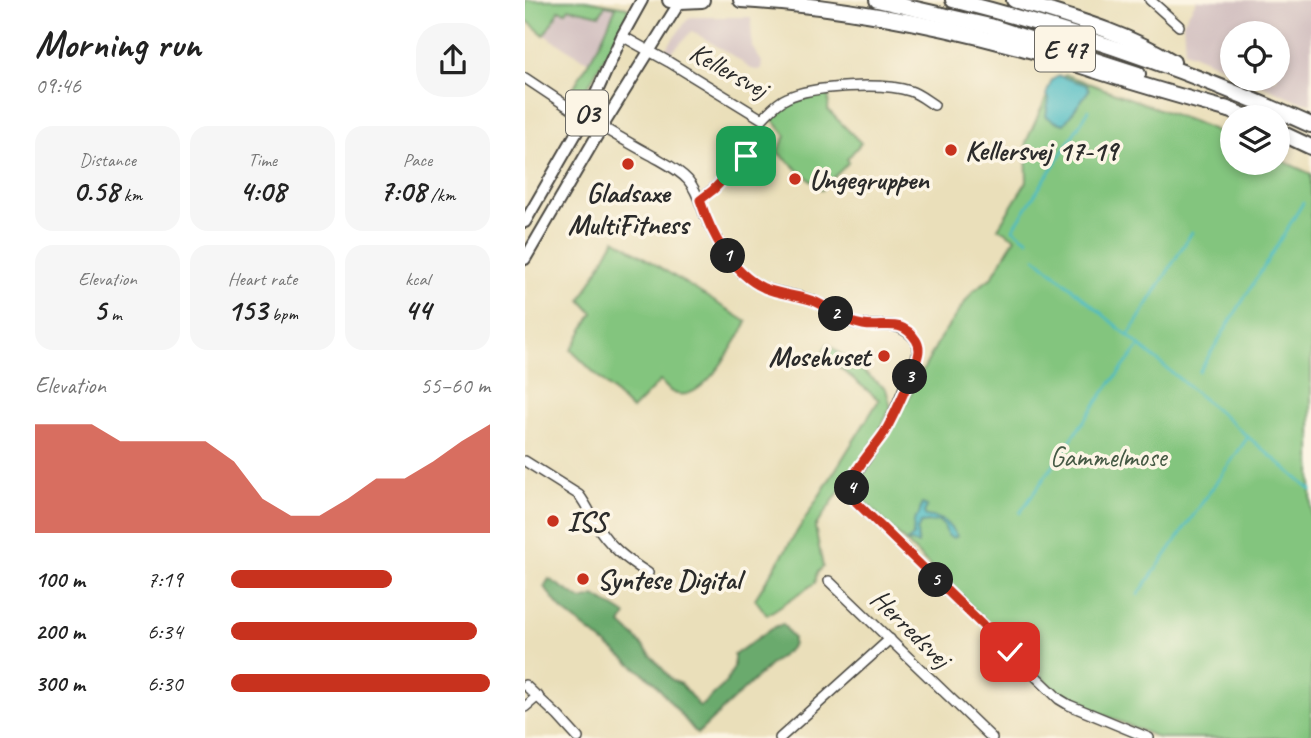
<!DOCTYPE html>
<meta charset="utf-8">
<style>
body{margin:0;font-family:Caveat,sans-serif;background:#f6f6f6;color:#222;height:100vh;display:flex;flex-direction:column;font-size:26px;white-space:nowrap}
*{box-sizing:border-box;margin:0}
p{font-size:23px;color:#767676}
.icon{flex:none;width:38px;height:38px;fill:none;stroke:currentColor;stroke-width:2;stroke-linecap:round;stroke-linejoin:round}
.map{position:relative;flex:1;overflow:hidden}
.side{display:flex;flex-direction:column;background:#fff;width:525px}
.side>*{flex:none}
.tools{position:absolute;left:695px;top:21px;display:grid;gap:14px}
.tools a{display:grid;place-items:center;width:70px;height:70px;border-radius:50%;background:#fff;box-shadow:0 4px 10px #0003;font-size:35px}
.pin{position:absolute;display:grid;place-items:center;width:60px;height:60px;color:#fff;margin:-30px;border-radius:14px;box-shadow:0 4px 10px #0006}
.km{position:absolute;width:35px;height:35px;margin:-18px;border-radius:50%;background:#222;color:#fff;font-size:19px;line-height:35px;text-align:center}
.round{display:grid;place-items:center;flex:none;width:74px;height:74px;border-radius:28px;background:#f6f6f6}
.overview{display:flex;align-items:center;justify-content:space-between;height:119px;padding:0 35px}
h1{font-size:38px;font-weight:600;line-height:52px}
.stats{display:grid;grid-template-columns:repeat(3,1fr);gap:10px;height:119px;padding:7px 35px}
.stats div{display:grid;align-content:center;border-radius:18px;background:#f6f6f6;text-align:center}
.stats b{font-size:30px;font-weight:600}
.stats small{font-size:19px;font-weight:400}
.stats p{font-size:19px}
.chart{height:196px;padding:14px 35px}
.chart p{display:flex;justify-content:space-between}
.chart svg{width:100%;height:126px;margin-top:7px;fill:#c8321e;opacity:.7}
ul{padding:0 35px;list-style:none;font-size:23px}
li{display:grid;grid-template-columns:112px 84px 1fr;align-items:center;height:52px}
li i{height:18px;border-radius:9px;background:#c8321e}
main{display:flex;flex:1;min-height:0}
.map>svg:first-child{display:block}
.industrial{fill:#d2bfc0}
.green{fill:#83c57e;stroke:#577854;stroke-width:2}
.forest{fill:#6aaa6d;stroke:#4a6a4c;stroke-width:2}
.water{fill:#4dbcc3;stroke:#3c7477;stroke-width:2}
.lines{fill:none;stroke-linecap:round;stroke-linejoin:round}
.stream{stroke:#4dbcc3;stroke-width:2.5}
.minor-casing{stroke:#484640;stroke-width:12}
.major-casing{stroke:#484640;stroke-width:14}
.highway-casing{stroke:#484640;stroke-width:18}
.minor{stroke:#fff;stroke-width:9}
.major{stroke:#fff;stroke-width:10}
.highway{stroke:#fff;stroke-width:14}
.route-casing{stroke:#fff;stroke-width:14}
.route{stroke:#c8321e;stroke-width:9}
.poi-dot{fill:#c8321e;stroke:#fcf5e5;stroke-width:2.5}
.labels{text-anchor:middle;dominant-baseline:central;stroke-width:7;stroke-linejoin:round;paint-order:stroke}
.shield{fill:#fcf5e5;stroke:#6a6863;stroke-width:2}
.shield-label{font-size:26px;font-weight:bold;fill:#2b2b2b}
.street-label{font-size:28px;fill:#2b2b2b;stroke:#fcf5e5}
.poi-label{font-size:28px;font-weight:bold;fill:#2b2b2b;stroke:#fcf5e5;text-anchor:start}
.park-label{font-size:28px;fill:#455944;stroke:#fcf5e5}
</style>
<main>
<section class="side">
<div class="overview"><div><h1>Morning run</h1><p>09:46</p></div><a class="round"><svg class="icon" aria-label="share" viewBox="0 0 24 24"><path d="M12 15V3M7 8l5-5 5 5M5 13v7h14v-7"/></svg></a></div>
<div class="stats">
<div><p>Distance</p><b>0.58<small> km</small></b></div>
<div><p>Time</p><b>4:08</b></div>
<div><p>Pace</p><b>7:08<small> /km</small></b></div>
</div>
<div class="stats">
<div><p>Elevation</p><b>5<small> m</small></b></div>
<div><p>Heart rate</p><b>153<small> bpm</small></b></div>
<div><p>kcal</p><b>44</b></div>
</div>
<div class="chart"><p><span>Elevation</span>55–60 m</p>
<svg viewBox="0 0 160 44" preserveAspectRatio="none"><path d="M0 44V6L10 6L20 6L30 12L40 12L50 12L60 12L70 19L80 32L90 38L100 38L110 32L120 25L130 25L140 19L150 12L160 6V44z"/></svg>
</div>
<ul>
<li><b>100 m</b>7:19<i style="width:62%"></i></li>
<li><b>200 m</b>6:34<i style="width:95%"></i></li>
<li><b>300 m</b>6:30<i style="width:100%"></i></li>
</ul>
</section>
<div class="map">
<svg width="786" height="738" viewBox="0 0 786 738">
<rect width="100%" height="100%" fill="#fcf5e5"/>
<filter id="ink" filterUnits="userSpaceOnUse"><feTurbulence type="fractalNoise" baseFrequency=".0143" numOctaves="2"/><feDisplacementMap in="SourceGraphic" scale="14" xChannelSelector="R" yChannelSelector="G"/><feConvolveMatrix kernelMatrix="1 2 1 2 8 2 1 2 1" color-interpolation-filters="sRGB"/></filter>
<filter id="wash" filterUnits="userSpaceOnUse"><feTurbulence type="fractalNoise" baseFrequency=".00686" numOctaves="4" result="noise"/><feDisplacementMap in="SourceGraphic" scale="28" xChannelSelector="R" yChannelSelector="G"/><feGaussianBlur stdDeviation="1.57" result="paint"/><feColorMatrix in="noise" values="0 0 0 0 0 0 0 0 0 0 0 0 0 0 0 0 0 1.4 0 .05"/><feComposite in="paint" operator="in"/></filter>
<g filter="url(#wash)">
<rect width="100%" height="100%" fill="#eadfba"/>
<g class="industrial">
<polygon points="672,0 786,0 786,103 773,101 724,79 752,79 752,33 707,33 707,71 660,51 658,22"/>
<polygon points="80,5 91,7 76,41 64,62 19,35 32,15 32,10"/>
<polygon points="166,17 226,17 227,47 237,62 236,69 231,70 224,68 213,59 167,31 147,52 140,50 162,20"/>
</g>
<g class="green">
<polygon points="0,0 60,0 102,7 105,12 57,97 53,98 44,95 76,41 91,7 80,5 75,15 44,8 41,12 33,10 32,15 19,35 0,19"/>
<polygon points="541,75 680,126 707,138 707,163 752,163 753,159 786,174 786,738 634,738 538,698 339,501 334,492 335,480 375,414 415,338 448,291 467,277 490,238 473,228 502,181 501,142 529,81"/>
<polygon points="296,94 304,96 303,110 336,143 322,159 324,162 297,190 252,152 261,136 245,116 262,101"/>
<path d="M90 239 222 322C210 342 177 408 147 392 143 390 139 384 135 381L107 410 46 350 68 313 56 300Z"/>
<polygon points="303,344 361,389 366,407 352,436 290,527 298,567 292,573 290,583 242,615 230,599 354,400 297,353"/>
</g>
<polygon class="forest" points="24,579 57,600 70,596 101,615 96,624 110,637 147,680 156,684 175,707 201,683 209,667 209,655 247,628 258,624 268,638 268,644 265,649 245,665 172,734 128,681 37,610 19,587"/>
<g class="water">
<polygon points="534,76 562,85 564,90 539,124 529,121 521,116 524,99 521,95 527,80"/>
<path d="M397 504 402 506 399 513 401 516C421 519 420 521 432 536L429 538 423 536 419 526 414 521 396 523 392 531 393 544 382 541 388 536 389 521 394 514Z"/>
</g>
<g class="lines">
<g class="stream">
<polyline points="503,240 488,229 564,110"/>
<polyline points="511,258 786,490"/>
<polyline points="603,336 667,232"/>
<polyline points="674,372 778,203"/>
<polyline points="495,513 579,392 615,346"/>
<polyline points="613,595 723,437"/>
</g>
</g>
</g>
<g filter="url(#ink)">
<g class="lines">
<defs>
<g id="minor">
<polyline points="625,0 654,26"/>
<path d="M97 36 144 62 237 119C244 112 252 102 262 98 286 86 359 82 385 91 394 94 401 100 409 105"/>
<polyline points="0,78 60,118"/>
<path d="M77 127C94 137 111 147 128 156 140 163 153 169 163 180 171 189 175 202 179 213 192 243 210 277 242 289 257 294 274 295 289 301 302 306 312 317 326 322 348 331 367 317 386 335 392 340 394 345 393 353L368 415 360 431 327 479V491L331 502 534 699 544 705 624 738"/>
<path d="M175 200C199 182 218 158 241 138"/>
<path d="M0 461 54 495C61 504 65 513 71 524 84 546 101 559 123 573"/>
<polyline points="304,581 467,738"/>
<polyline points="0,685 33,716 53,738"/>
<polyline points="0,707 13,696"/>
<polyline points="255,738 365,639"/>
</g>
<g id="major">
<polyline points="0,222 60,118 97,36 117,0"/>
<polyline points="0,259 77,127 156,0"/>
</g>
<g id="highway">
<polyline points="145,0 155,1 177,0"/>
<path d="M216 0C308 5 399 22 489 46 518 53 547 63 575 72 619 86 664 99 708 111"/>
<polyline points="352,0 465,26 613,74"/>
<path d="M428 0C551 31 670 73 786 125"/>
<path d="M489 0C543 17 600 32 648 62"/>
<polyline points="700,108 722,117"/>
<polyline points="752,131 786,147"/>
</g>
</defs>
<use href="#minor" class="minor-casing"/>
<use href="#major" class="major-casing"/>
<use href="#highway" class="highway-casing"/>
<use href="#minor" class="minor"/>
<use href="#major" class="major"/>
<use href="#highway" class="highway"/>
</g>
</g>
<g class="lines" filter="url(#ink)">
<defs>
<path id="route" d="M221 156 188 190 175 200C186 233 206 273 239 288 256 295 274 295 291 302 307 309 319 322 338 325 358 329 376 317 391 340 393 343 394 346 394 350 394 363 367 420 359 433 352 444 329 470 327 481 326 489 329 495 331 502L485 652"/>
</defs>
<use href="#route" class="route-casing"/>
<use href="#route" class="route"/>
</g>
<g class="poi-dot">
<circle cx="426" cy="150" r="7"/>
<circle cx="103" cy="164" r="7"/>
<circle cx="270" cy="179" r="7"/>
<circle cx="359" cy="356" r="7"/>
<circle cx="28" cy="521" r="7"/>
<circle cx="58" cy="579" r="7"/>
</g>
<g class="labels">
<g class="shield">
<rect x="510" y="26.5" width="60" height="45" rx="5"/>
<rect x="41" y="90.5" width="42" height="45" rx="5"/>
</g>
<g class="shield-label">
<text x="540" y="49">E 47</text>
<text x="62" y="113">O3</text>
</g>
<g class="street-label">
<text transform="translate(204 70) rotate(29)">Kellersvej</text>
<text transform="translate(386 628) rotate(44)">Herredsvej</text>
</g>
<g class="poi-label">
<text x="440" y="150">Kellersvej 17-19</text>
<text x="284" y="179">Ungegruppen</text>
<text x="103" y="192" text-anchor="middle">Gladsaxe<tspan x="103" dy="32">MultiFitness</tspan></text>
<text x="345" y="356" text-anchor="end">Mosehuset</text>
<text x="42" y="521">ISS</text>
<text x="72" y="579">Syntese Digital</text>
</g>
<g class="park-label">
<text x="583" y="456">Gammelmose</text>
</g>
</g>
</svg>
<div class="tools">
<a><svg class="icon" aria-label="locate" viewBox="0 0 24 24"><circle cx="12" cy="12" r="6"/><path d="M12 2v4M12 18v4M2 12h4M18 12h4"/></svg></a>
<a><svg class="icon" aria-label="layers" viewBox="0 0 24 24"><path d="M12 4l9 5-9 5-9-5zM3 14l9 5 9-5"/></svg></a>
</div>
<div class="pin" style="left:221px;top:156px;background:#1e9e55"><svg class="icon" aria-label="arrive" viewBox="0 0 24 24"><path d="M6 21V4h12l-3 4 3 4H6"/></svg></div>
<div class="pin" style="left:485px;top:652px;background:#d93025"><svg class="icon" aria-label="check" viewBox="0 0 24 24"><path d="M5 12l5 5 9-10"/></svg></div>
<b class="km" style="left:203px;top:256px">1</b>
<b class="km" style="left:311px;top:314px">2</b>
<b class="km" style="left:385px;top:377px">3</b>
<b class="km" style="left:327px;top:488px">4</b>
<b class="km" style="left:411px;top:580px">5</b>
</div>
</main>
